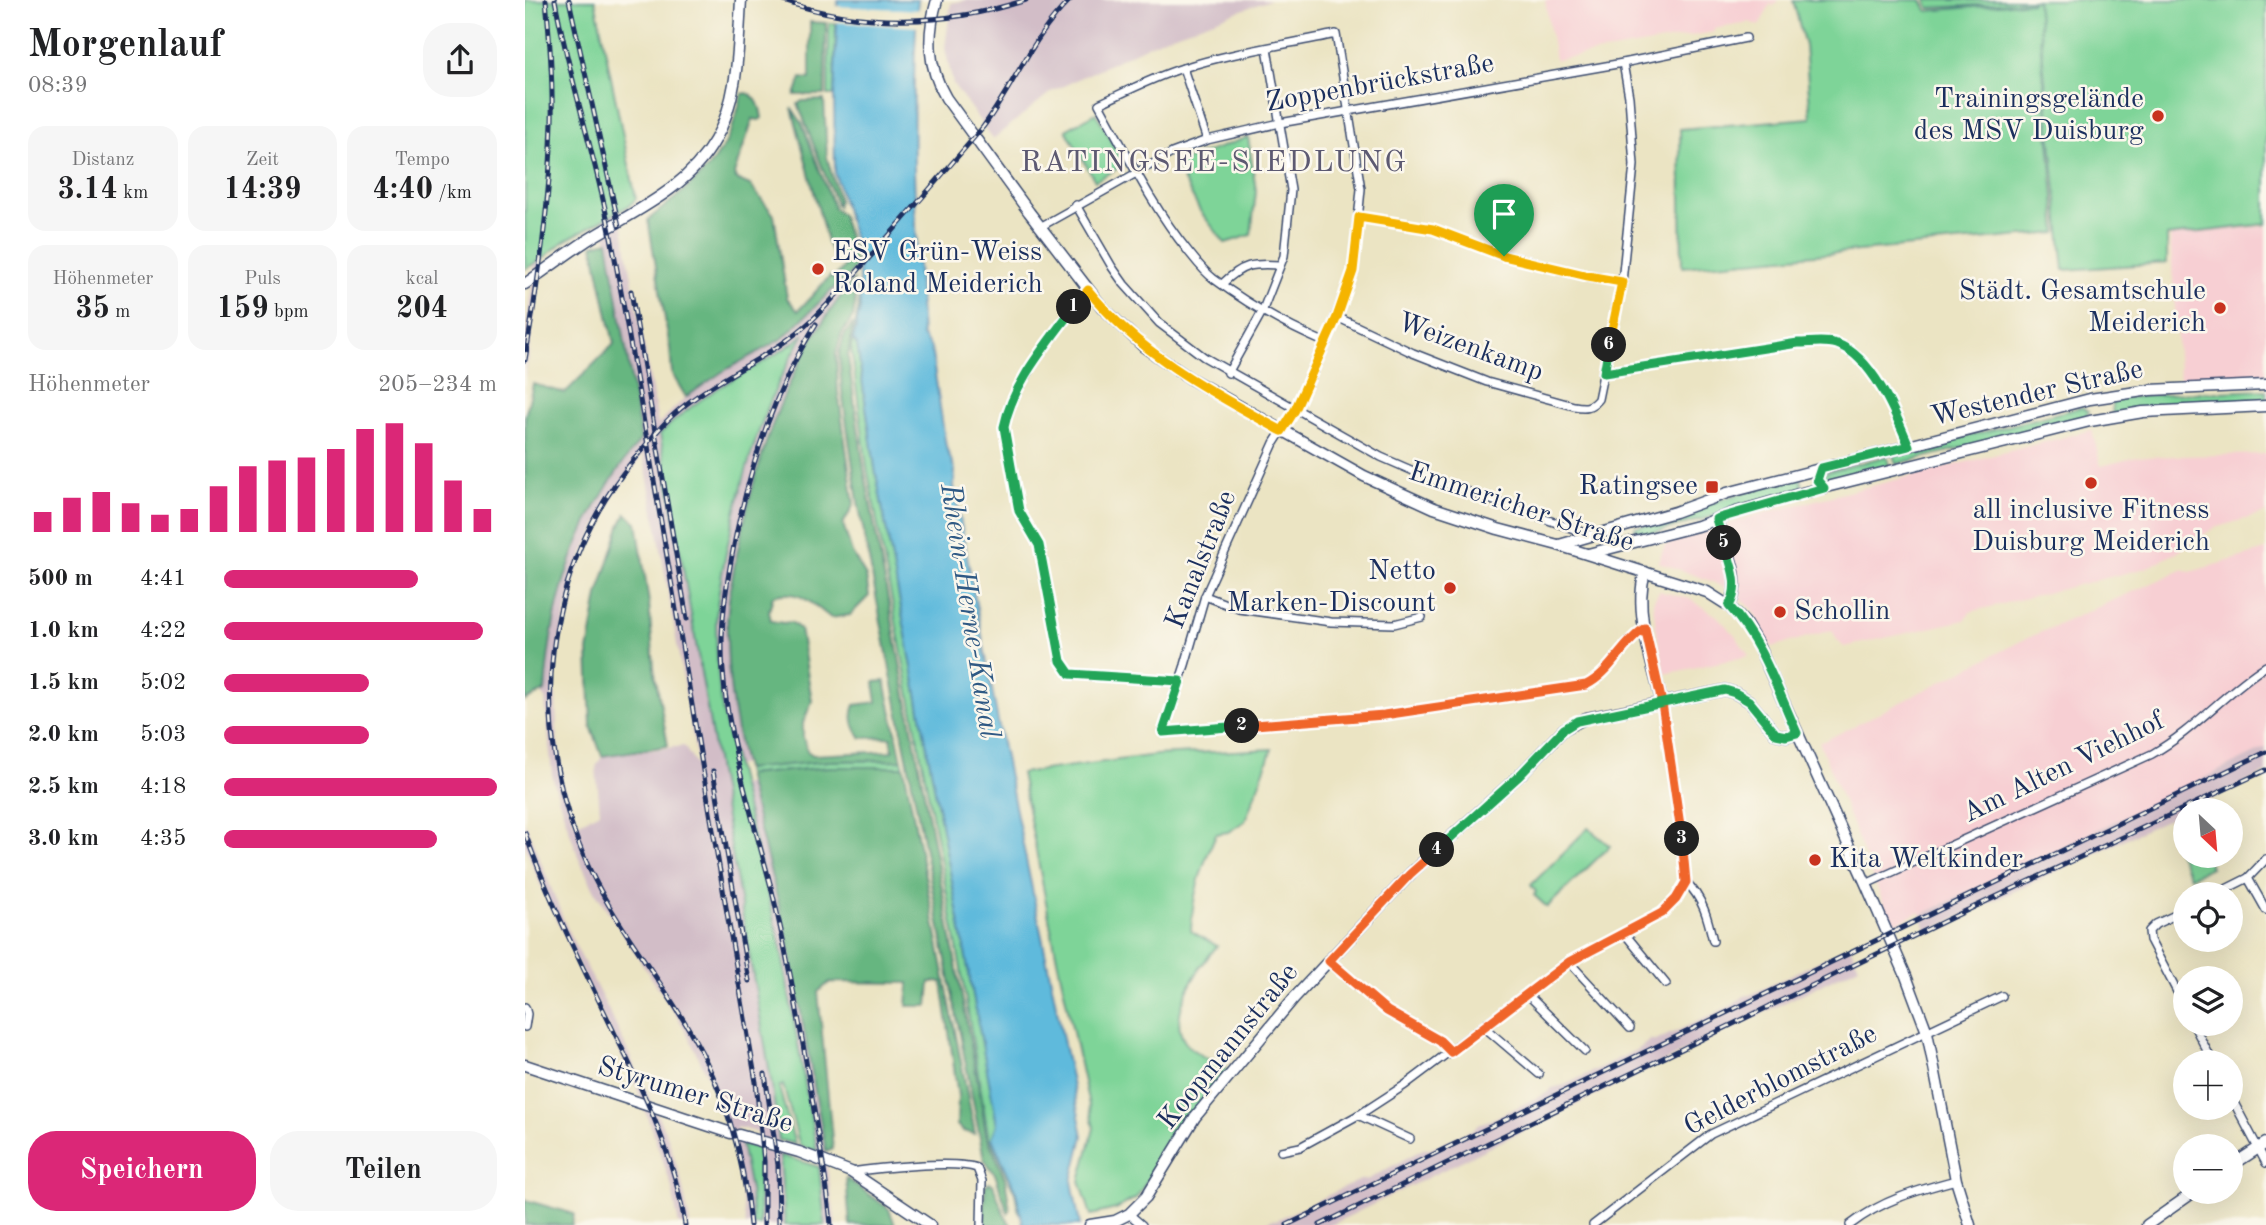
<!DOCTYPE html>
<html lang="de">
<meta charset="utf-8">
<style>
body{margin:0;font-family:"Old Standard TT",serif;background:#f6f6f6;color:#202124;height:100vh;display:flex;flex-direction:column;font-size:26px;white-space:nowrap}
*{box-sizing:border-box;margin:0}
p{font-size:23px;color:#757577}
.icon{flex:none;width:38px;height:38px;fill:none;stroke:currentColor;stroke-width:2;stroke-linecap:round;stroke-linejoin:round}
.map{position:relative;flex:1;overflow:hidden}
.details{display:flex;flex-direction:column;background:#fff;width:525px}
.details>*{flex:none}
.needle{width:46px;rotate:154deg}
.buttons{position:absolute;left:1648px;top:798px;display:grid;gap:14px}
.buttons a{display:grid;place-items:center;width:70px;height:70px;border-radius:50%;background:#fff;box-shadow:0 7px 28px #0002;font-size:35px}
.pin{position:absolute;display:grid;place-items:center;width:60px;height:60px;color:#fff;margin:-72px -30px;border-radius:50% 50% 50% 0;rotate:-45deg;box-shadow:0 0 7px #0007}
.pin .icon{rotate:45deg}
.km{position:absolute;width:35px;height:35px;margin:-18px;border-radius:50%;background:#222;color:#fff;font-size:19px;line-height:35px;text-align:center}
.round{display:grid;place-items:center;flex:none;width:74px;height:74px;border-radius:28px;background:#f6f6f6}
.headline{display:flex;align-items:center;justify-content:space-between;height:119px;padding:0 28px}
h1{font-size:38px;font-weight:700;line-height:52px}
.metrics{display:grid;grid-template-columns:repeat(3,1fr);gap:10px;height:119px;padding:7px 28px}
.metrics div{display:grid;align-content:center;border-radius:18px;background:#f6f6f6;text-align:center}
.metrics b{font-size:30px;font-weight:700}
.metrics small{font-size:19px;font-weight:400}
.metrics p{font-size:19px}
.chart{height:196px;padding:14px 28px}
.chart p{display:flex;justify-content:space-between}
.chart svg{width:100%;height:126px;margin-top:7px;stroke:#db2777;stroke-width:6}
.button{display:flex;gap:14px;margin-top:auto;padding:14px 28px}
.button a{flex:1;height:80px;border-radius:28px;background:#db2777;color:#fff;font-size:28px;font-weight:700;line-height:80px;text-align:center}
.button a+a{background:#f6f6f6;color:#202124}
ul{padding:0 28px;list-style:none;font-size:23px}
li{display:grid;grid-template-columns:112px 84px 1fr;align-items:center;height:52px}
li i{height:18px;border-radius:9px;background:#db2777}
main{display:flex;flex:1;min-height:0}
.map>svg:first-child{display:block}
.built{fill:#f7cfd3}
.industrial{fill:#d2bdc7;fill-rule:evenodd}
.green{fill:#7ed498;stroke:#4c827b;stroke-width:2}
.forest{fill:#66b680;stroke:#40726f;stroke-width:2}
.water{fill:#5ebadc;stroke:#3c749d;stroke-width:2}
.pier{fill:#ebe4c3}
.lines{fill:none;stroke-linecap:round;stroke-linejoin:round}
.street-casing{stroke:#3a4a6d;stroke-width:10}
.secondary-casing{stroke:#3a4a6d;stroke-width:13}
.street{stroke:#fff;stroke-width:7}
.secondary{stroke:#fff;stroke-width:10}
.rail-casing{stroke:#1b2f5e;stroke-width:5}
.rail{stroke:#fbf7ec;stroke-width:2.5;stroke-dasharray:8;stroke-linecap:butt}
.split-1-casing{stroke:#fff;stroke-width:14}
.split-2-casing{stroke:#fff;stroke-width:14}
.split-3-casing{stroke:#fff;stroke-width:14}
.split-4-casing{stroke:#fff;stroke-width:14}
.split-5-casing{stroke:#fff;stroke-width:14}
.split-6-casing{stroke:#fff;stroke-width:14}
.split-7-casing{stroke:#fff;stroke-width:14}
.split-1{stroke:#f5b400;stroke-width:9}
.split-2{stroke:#22a559;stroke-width:9}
.split-3{stroke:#f0652b;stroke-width:9}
.split-4{stroke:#f0652b;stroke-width:9}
.split-5{stroke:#22a559;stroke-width:9}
.split-6{stroke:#22a559;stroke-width:9}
.split-7{stroke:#f5b400;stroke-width:9}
.poi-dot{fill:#c8321e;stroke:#fbf7ec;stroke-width:2.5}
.labels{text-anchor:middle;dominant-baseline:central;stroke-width:5;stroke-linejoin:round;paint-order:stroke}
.street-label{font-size:28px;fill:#1b2f5e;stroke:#fbf7ec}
.poi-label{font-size:28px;fill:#1b2f5e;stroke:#fbf7ec;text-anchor:end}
.neighbourhood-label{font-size:30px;letter-spacing:2px;fill:#5d5a72;stroke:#fbf7ec}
.water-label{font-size:30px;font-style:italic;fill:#2f5984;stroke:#fbf7ec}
</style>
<main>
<section class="details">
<div class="headline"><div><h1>Morgenlauf</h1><p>08:39</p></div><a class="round"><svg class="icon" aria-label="share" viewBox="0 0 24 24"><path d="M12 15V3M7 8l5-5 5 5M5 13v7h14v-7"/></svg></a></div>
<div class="metrics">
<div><p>Distanz</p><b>3.14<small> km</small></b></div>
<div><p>Zeit</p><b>14:39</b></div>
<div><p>Tempo</p><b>4:40<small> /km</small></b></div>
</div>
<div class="metrics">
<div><p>Höhenmeter</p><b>35<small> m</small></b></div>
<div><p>Puls</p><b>159<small> bpm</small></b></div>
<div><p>kcal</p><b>204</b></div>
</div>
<div class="chart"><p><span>Höhenmeter</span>205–234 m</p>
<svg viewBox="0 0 160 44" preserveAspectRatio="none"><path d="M5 44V37M15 44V32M25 44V30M35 44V34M45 44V38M55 44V36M65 44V28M75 44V21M85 44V19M95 44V18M105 44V15M115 44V8M125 44V6M135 44V13M145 44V26M155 44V36"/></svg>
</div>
<ul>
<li><b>500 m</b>4:41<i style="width:71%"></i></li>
<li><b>1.0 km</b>4:22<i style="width:95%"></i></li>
<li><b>1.5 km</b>5:02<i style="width:53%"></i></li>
<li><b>2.0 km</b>5:03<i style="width:53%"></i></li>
<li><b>2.5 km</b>4:18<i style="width:100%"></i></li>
<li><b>3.0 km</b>4:35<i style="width:78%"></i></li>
</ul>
<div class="button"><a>Speichern</a><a>Teilen</a></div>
</section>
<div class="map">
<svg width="1741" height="1225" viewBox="0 0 1741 1225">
<rect width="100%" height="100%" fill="#fbf7ec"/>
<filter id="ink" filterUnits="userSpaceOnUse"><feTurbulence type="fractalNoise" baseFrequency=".0143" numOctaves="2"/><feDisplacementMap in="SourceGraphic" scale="14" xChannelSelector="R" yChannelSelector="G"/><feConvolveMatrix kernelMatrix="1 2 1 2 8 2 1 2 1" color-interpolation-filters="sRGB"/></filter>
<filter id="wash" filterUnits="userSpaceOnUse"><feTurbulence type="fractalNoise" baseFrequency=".00686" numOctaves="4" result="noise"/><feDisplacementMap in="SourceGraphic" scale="28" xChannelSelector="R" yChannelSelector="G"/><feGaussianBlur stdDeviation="1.57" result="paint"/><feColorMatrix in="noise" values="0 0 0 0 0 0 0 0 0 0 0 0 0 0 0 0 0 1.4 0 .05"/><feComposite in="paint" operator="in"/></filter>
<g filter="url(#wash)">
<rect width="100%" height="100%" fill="#ebe4c3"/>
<g class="built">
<polygon points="1020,0 1253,0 1248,7 1246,3 1234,26 1224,22 1189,29 1189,32 1030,60"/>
<polygon points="1741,226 1741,380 1655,383 1645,236"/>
<polygon points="1567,430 1576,466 1612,457 1741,454 1741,513 1689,528 1653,552 1621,568 1445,612 1440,620 1319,647 1312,640 1307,630 1247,647 1227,609 1203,589 1183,580 1133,562 1140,545 1232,515"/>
<polygon points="1741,550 1741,748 1396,915 1394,912 1367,925 1294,741 1299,741 1496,641 1659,569 1665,572"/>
<polygon points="1134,591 1165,599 1192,616 1210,635 1224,656 1140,674 1131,629 1128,602"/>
</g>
<g class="industrial">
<path d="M17 0H48L94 205 133 424 161 397 182 381 258 338 315 282 320 280 325 284 298 323 266 379 242 435 232 466 210 559 202 623 204 685 219 764 211 766 208 758 194 688 191 622 195 585 223 458 258 371 278 336 264 347 189 391 148 421 135 434 247 1086 255 1155 260 1225H235L232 1132 211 1127 225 1190 228 1225H221L208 1143 193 1098 160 1029 69 890 54 859 35 803 27 775 20 698 17 693 20 691 29 616 39 576 63 520 79 491 95 466 116 439 76 209 28 19 31 126 27 189 0 379V338L20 189 24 127V90ZM118 454 133 532 173 768 159 746 77 756 71 767 75 812 50 824 36 780 38 775 32 738 31 696 28 690 34 645 48 582 59 551 87 498Z"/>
<polygon points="441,0 745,0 639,38 526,92 468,139 428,84 420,48 426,3"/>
<polygon points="1741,748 1741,773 1402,932 1396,915"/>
<polygon points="223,783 263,941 282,1039 311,1225 300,1225 290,1142 287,1135 255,944 216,793 216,785"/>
<polygon points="0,822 44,933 86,1015 143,1138 156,1179 165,1225 154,1225 146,1184 112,1088 14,882 0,845"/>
<polygon points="1325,946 1334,966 806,1225 736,1225 748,1219 751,1220 835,1180 842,1180 898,1149 905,1149 948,1129 953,1124 965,1120 1022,1093 1027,1088 1040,1085 1115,1048 1125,1040 1132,1040 1208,1005 1219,996 1225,995"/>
</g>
<g class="green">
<polygon points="0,0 70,0 111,199 105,205 39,241 20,257 0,269"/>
<polygon points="1268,0 1397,0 1402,11 1508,2 1404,8 1401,0 1741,0 1741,224 1642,236 1642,263 1539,270 1512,1 1532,233 1157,267 1155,129 1286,118 1280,46"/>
<polygon points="304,23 311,23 309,95 303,95"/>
<polygon points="571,113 600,164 570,181 541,130"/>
<polygon points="723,137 731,191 726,235 700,243 675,211 650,164"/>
<polygon points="334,277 335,309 328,340 332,345 350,468 472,1124 467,1139 491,1192 494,1213 490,1193 463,1134 435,964 342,468 326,347 333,309"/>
<path d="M279 334C241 398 220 465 204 539 198 566 192 595 191 623 191 653 193 684 198 714L255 944 292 1151 275 1146 258 1085 254 1087 270 1144 254 1140 247 1086 135 434C155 414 180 396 205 381 230 366 257 353 279 334Z"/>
<polygon points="1741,390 1741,399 1684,402 1588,415 1586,399 1642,394"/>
<polygon points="1557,407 1564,411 1560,418 1371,464 1368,455"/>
<polygon points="1362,456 1364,466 1303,482 1297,477 1301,472"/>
<polygon points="1275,475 1279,491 1113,537 1110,527 1151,517 1182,504"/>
<path d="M747 749 720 821 703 832 691 834C677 866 667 895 666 931L692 946C674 966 641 1015 660 1042 669 1054 690 1062 702 1069L665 1116 611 1198 591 1209 566 1215 555 1181 569 1128 532 959 496 773 631 755Z"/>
<polygon points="377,760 379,767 304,767 221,775 220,769 304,761"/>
<polygon points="1063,828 1085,846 1022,907 1009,895 1011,892 1006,885"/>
<polygon points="1661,834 1661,856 1680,856 1686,867 1665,877 1648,841"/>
<polygon points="216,1144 233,1148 235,1225 228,1225 225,1190"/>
<polygon points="255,1155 294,1167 300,1225 260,1225"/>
</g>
<g class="forest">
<polygon points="285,22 301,23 300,95 270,95 276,78 285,79"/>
<path d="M222 93C232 96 236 109 237 118L234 120 228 119 209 174 211 179 225 185 249 215 262 298 273 311 305 276 308 279 320 266 308 255 302 242 267 108 277 123 309 208 317 215 329 256 330 268 320 280 315 282 258 338 197 372 161 397 147 374 145 348 123 220C151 196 184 175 201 142 209 127 213 110 217 94Z"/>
<polygon points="299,100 302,157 314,201 312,206 273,104 277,101"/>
<path d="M83 241 116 439C53 518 27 591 20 691L0 701V417L8 384 40 393 89 344 68 245Z"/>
<path d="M329 280 330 304 328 317 316 335 311 353 313 392 329 504 318 524 327 553 341 576 344 596 325 615 306 618C286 603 274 588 248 596L244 611 246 621 258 623 266 622 275 629 287 701 278 723V737L282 751 288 755 368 751 366 737 337 738C328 730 325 716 330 705L352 702 349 682 360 681 377 760 304 761 220 769C209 722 201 675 202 626 203 594 210 562 217 531 232 462 253 398 289 336 301 317 314 296 329 280Z"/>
<polygon points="328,323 323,357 339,469 456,1099 461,1134 480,1178 485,1210 483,1213 470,1174 459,1159 333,502 317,392 314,353 319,336"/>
<polygon points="101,514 112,522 124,603 129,668 143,746 77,756 66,726 63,651 73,595 95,526"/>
<polygon points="304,767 379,767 450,1134 438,1131 432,1125 433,1096 417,982 405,982 403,1006 382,1006 384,983 305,982 293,992 308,1149 301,1152 263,941 221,775"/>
<polygon points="321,1178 364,1209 370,1225 325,1225"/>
<polygon points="464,1183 468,1184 479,1214 486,1225 459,1225 460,1186"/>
<polygon points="0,1200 49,1214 47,1225 0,1225"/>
</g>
<path class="water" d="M313 0H393C384 112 390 224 397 336L406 348 421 447 430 470 429 486 477 743 558 1136 547 1181 555 1225H498L491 1192 467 1138 472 1124 350 468 332 345 328 340 335 309 333 254 310 173 309 95Z"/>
<polygon class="pier" points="309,6 396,10 394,27 308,22"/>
</g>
<g filter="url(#ink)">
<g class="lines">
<defs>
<g id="street">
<polyline points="658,68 682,140"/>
<polyline points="551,205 587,267 599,284 634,323 679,357 856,457 909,480 1066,535"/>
<polyline points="834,217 908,229 979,255 1063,276 1097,282"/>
<polyline points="515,227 647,153 682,140 755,123 1098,63 1221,38"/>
<path d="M697 284C718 264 727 263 755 265"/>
<path d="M563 291C550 301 542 317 532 330 511 360 486 391 479 427L494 511 514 545 536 661 545 674 655 681"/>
<path d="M812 317 888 353 962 382 1049 406C1060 408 1066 408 1073 399L1097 282 1109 165 1104 97 1098 63"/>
<path d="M801 343C761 326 724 305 689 279 679 272 671 261 663 251 627 207 602 154 574 104 602 91 629 77 658 68 708 52 760 45 811 34L836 189 828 271 801 343 770 410 749 443 680 596 660 665 638 732 859 715 1061 685C1086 673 1097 643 1120 628"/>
<polyline points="703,373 737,312 759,256 766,190 742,48"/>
<path d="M1078 373 1273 343C1285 343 1299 340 1311 344 1347 356 1371 413 1384 446"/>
<polyline points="680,596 714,609 806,622 869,624 897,617"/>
<polyline points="1723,878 1741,910"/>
<path d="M1161 882C1178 898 1183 919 1188 941"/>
<path d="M1341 884 1627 754C1670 730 1700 692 1741 666"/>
<polyline points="1691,894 1723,878 1741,859"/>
<polyline points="1661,910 1631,924 1624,931 1625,940 1661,1009"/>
<polyline points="1100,934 1141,984"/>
<polyline points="804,961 862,1011 915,1041 926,1052"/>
<polyline points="1044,962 1105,1028"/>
<polyline points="1002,994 1060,1051"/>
<polyline points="0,1007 2,1014 0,1027"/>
<polyline points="1668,1024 1688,1062"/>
<polyline points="959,1027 1014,1074"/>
<polyline points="1706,1097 1741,1163"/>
<polyline points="833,1115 885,1139"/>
<polyline points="756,1151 775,1147 837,1113 880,1085 1044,962 1137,913 1151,899 1161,882 1155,826 1137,703"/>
<path d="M326 1172C352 1168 429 1160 452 1168L457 1181 456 1225"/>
<polyline points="604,1214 617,1225"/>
<polyline points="1068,1225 1186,1134 1477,996"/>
<path d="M1325 1225C1357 1200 1393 1190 1431 1180"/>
</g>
<g id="secondary">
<path d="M412 0C402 34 402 66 421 98L504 212 577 307 619 347 666 379 839 476 909 508 973 529 1033 545 1182 592 1204 606 1220 623 1232 643 1341 884 1381 976 1402 1032 1431 1180 1445 1225"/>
<path d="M0 284C20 270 40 255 61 241 107 212 162 190 190 140 214 98 213 47 216 0"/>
<path d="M1191 519C1200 546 1220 580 1204 606"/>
<polyline points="1034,545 1150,512 1202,493 1565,399 1625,390 1741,385"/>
<polyline points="1063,554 1176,525 1208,513 1281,492 1565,421 1618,412 1741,406"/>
<path d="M1120 572C1108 611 1128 664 1137 703"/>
<polyline points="0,1065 206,1133"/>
<polyline points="214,1135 274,1152 326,1172 405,1225"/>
<polyline points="1706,1166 1741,1143"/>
<polyline points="565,1225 590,1221 604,1214 621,1197 670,1117 769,998 887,872 995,775 1039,729 1061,718 1200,690 1210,693 1224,701 1251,734 1261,736 1272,733"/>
<polyline points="1622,1225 1669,1192"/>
</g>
</defs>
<use href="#street" class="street-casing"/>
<use href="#secondary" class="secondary-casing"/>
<use href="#street" class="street"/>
<use href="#secondary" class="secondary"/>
<defs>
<g id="rail">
<path d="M30 0C45 82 72 161 87 242 138 521 182 802 231 1082L239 1161V1225"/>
<polyline points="44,0 94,226"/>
<path d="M255 0C336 28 421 26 501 0"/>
<polyline points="106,291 162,619"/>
<path d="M291 324C250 389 227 460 211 535 202 580 194 625 198 671 203 742 228 818 246 887 264 961 277 1035 289 1110 295 1148 303 1187 306 1225"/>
<path d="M0 360C13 282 25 202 27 122 28 81 25 41 21 0"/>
<polyline points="188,771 224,981"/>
<path d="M0 833C25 902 58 968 90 1034 120 1095 150 1157 160 1225"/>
<polyline points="240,1074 253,1165 254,1225"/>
<path d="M225 1225C219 1156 200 1091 165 1031 133 975 91 926 64 868 0 730 15 568 115 452 125 440 134 428 146 417 188 378 245 359 287 320 311 297 332 271 354 247 389 207 424 167 458 127 489 85 507 37 545 0"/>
<polyline points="762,1225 1741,752"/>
<polyline points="795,1225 1430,916 1741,770"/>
</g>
</defs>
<use href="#rail" class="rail-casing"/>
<use href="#rail" class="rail"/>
</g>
</g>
<g class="lines" filter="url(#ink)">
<defs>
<path id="split-1" d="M549 307 563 290C615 355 686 392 757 431L770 410 812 317 828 271 834 217 908 229 979 256"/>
<path id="split-2" d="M549 307C523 343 488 382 479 427L494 511 514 545 536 661 545 674 655 681 638 732 717 726"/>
<path id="split-3" d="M717 726 859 715 1061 685C1086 673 1097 643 1120 628L1137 703 1157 839"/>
<polyline id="split-4" points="912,850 885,874 804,961 862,1011 915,1041 926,1052 1044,962 1137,913 1151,899 1161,882 1157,839"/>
<path id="split-5" d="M912 850 994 776 1039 729 1052 721 1200 690 1210 693 1224 701 1251 734 1261 736 1272 733C1252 689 1237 642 1204 606 1216 585 1206 565 1199 543"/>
<path id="split-6" d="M1084 345 1079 373 1273 343C1286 343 1299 340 1312 344 1347 356 1371 414 1384 446L1296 468 1292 480 1299 488 1191 519 1199 543"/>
<polyline id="split-7" points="979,256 1063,276 1097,282 1084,345"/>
</defs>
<use href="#split-1" class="split-1-casing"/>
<use href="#split-2" class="split-2-casing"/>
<use href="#split-3" class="split-3-casing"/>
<use href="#split-4" class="split-4-casing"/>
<use href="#split-5" class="split-5-casing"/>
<use href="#split-6" class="split-6-casing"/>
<use href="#split-7" class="split-7-casing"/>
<use href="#split-1" class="split-1"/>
<use href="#split-2" class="split-2"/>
<use href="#split-3" class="split-3"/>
<use href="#split-4" class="split-4"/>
<use href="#split-5" class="split-5"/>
<use href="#split-6" class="split-6"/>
<use href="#split-7" class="split-7"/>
</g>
<g class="poi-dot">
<circle cx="1633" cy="116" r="7"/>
<circle cx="293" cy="269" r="7"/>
<circle cx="1695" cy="308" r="7"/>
<circle cx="1566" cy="483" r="7"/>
<rect x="1180" y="480" width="14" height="14" rx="3.5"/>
<circle cx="925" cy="588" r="7"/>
<circle cx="1255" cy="612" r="7"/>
<circle cx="1290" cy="860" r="7"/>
</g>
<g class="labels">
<g class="street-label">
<text transform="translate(855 84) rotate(-10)">Zoppenbrückstraße</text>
<text transform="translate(945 348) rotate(20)">Weizenkamp</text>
<text transform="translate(1512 394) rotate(-13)">Westender Straße</text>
<text transform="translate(996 508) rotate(18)">Emmericher Straße</text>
<text transform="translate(677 560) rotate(-68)">Kanalstraße</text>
<text transform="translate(1539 768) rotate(-26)">Am Alten Viehhof</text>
<text transform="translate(704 1047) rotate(-51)">Koopmannstraße</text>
<text transform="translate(1256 1081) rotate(-27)">Gelderblomstraße</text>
<text transform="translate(170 1096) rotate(17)">Styrumer Straße</text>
</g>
<g class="poi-label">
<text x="1619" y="100">Trainingsgelände<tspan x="1619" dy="32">des MSV Duisburg</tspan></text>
<text x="307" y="253" text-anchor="start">ESV Grün-Weiss<tspan x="307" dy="32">Roland Meiderich</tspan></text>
<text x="1681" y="292">Städt. Gesamtschule<tspan x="1681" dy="32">Meiderich</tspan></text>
<text x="1173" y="487">Ratingsee</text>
<text x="1566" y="511" text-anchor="middle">all inclusive Fitness<tspan x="1566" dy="32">Duisburg Meiderich</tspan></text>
<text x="911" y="572">Netto<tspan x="911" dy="32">Marken-Discount</tspan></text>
<text x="1269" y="612" text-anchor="start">Schollin</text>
<text x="1304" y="860" text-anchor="start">Kita Weltkinder</text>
</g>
<g class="neighbourhood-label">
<text x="689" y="163">RATINGSEE-SIEDLUNG</text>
</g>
<g class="water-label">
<text transform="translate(444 611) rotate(81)">Rhein-Herne-Kanal</text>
</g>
</g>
</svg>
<div class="buttons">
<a><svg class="needle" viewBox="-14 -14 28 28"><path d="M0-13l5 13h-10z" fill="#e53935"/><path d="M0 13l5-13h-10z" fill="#757577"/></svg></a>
<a><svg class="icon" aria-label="locate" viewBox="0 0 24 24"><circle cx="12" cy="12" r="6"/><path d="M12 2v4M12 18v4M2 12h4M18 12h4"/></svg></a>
<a><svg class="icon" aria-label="layers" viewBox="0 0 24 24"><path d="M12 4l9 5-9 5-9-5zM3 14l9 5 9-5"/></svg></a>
<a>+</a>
<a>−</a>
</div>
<div class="pin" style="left:979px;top:256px;background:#1e9e55"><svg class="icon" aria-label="arrive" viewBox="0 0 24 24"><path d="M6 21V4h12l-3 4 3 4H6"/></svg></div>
<b class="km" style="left:549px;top:307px">1</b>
<b class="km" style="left:717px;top:726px">2</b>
<b class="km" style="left:1157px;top:839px">3</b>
<b class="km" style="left:912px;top:850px">4</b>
<b class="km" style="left:1199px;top:543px">5</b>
<b class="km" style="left:1084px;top:345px">6</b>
</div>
</main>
